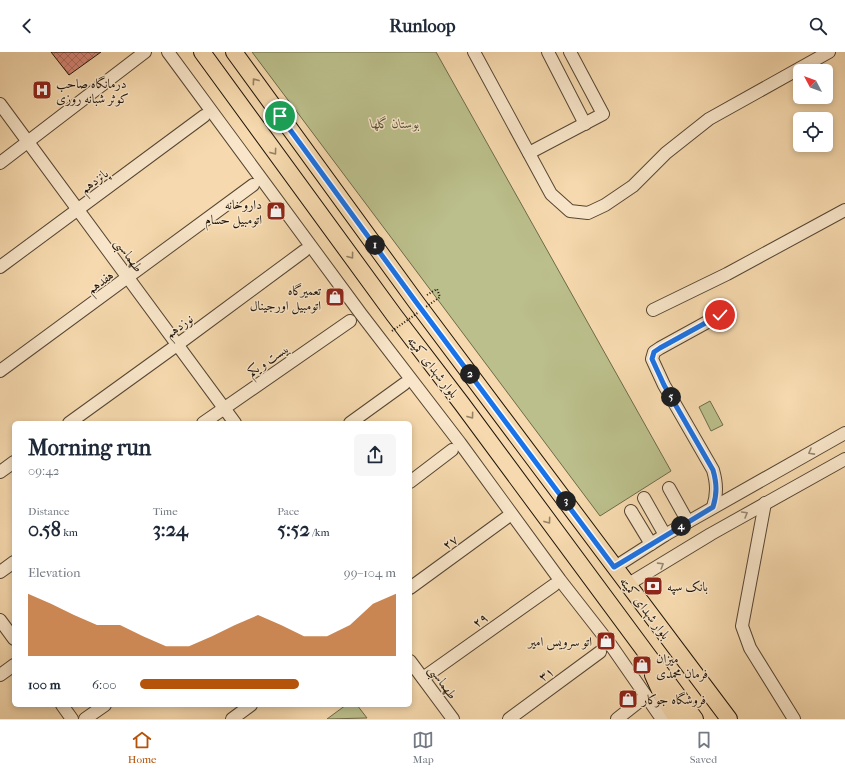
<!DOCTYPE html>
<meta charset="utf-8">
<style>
body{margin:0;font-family:"IM FELL French Canon",Amiri,serif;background:#f6f6f7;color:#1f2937;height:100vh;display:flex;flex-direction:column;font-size:15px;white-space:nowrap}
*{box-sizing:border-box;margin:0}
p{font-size:13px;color:#747a83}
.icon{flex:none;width:22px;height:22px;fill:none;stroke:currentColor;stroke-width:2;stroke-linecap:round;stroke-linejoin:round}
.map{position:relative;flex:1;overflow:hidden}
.panel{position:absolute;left:12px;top:369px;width:400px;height:286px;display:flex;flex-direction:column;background:#fff;border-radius:6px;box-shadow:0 2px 6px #0003}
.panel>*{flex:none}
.needle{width:26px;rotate:311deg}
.controls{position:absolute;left:793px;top:12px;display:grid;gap:8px}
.controls a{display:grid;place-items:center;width:40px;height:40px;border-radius:6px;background:#fff;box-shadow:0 2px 6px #0003;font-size:20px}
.pin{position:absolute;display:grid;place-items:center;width:34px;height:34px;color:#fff;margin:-17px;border:2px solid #fff;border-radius:50%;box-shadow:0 1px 4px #0007}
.km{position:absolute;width:20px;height:20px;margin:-10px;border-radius:50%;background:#222;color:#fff;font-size:11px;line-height:20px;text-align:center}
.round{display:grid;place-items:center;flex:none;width:42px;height:42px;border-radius:6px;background:#f6f6f7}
.headline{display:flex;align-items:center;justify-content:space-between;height:68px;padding:0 16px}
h1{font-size:22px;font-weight:800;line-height:30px}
.stats{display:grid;grid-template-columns:repeat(3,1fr);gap:6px;height:68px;padding:4px 16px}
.stats div{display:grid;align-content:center}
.stats b{font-size:20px;font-weight:800}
.stats small{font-size:11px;font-weight:400}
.stats p{font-size:11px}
.chart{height:112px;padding:8px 16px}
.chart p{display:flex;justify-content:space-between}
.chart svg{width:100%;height:72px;margin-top:4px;fill:#b45309;opacity:.7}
ul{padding:0 16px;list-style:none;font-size:13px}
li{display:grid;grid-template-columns:64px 48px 1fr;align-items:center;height:30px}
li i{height:10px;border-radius:5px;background:#b45309}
header{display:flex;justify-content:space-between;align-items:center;height:52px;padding:0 16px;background:#fff;font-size:18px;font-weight:800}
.tabs{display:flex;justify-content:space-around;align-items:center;height:56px;border-top:1px solid #e0e1e3;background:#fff;font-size:11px;color:#747a83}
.tabs a{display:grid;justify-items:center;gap:2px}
.tabs .active{color:#b45309}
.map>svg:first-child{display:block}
.green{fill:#bbbf8b;stroke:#6d6a4a}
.building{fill:url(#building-cross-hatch);stroke:#1f150a}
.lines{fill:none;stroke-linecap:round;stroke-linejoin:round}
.minor-casing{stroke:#554633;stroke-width:14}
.major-casing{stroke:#1f150a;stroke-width:18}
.path{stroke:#1f150a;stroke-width:2;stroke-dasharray:1 2;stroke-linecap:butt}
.minor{stroke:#f9e6ca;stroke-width:12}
.major{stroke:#f6d9ae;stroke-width:16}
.path-bridge{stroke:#1f150a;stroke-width:2;stroke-dasharray:1 2;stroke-linecap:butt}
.oneway{stroke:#958164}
.oneway2{stroke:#978874}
.route-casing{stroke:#fff;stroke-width:8}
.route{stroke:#1a73e8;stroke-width:5}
.labels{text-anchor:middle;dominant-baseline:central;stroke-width:3;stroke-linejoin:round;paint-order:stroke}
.poi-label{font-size:13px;fill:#1f150a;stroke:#f9e6ca;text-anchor:start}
.park-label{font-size:13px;font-style:italic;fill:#565037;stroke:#f9e6ca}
.street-label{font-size:13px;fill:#1f150a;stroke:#f9e6ca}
</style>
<header><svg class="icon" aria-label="back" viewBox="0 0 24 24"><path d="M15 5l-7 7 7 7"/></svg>Runloop<svg class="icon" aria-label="search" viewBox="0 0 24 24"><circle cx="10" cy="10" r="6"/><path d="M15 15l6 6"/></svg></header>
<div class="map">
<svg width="845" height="667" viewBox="0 0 845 667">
<defs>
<pattern id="building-cross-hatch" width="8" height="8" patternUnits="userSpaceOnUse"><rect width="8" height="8" fill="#d78677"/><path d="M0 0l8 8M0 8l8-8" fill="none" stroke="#ae6c60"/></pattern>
</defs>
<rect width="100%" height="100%" fill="#f6d9ae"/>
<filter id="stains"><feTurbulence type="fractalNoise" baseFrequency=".005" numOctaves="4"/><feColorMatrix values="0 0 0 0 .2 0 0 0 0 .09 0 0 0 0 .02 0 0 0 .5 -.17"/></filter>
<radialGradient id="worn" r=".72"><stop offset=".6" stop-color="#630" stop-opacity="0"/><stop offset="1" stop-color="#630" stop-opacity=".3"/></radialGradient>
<g class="green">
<polygon points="252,0 436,0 671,419 600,464"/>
<polygon points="710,349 723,373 711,379 699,355"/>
<polygon points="346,653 357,653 367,666 327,667"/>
</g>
<polygon class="building" points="51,0 101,0 69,23"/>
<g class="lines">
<defs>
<g id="minor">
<polyline points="168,0 361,262 460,391 560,528 610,592 662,667"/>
<polyline points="474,0 551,142 570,159 588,161 605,153 633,134 666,101 709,67 829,0"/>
<polyline points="548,0 585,72"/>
<polyline points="0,52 235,371"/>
<polyline points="529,101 603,62 570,0"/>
<polyline points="0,111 145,0"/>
<polyline points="0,215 204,64"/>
<polyline points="653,258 727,222 845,158"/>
<polyline points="0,319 253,133"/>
<polyline points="69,371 177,293 304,199"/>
<polyline points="203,371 350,269"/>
<polyline points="350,371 404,332"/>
<polyline points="0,420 14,410"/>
<polyline points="410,430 452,398"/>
<polyline points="669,436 688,470"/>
<polyline points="644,446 665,483"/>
<polyline points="765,451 742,574 750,596 794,667"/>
<path d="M713 455C717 442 717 432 713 418L664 333 652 307 654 300 660 296 720 263"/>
<polyline points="631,459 651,492"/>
<polyline points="615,515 665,483 845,381"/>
<polyline points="0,520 14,510"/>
<polyline points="627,533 711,482 845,407"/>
<polyline points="410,536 506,466"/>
<polyline points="0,568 14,587"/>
<polyline points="410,609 453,667"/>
<polyline points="0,623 14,613"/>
<polyline points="423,626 554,533"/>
<polyline points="62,653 72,667"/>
<polyline points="85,667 105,653"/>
<polyline points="232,667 251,653"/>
<polyline points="509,667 600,600"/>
<polyline points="617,667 646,644"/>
</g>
<g id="major">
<polyline points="202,0 394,263 462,352 695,667"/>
<polyline points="234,0 416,250 729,667"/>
<polyline points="653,623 662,643 677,667"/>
</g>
</defs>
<use href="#minor" class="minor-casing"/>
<use href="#major" class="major-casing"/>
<polyline class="path" points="427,243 437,237 440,245"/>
<use href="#minor" class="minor"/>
<use href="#major" class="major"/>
<polyline class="path-bridge" points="392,279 440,245"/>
</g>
<defs><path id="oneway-chevron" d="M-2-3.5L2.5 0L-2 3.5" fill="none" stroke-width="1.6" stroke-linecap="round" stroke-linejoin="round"/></defs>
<g class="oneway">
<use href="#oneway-chevron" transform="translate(255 29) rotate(-126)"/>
<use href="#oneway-chevron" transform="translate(274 100) rotate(54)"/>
<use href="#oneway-chevron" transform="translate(351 204) rotate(53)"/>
<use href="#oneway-chevron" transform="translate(471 364) rotate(54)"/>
<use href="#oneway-chevron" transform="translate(548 469) rotate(54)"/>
</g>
<g class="oneway2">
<use href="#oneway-chevron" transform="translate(811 400) rotate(151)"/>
<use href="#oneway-chevron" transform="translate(745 462) rotate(-30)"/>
<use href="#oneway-chevron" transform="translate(661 513) rotate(-32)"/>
</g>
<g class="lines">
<defs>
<path id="route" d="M280 64 416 250 614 515 713 455C717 442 717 432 713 418L664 333 652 307 654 300 660 296 720 263"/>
</defs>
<use href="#route" class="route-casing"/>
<use href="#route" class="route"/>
</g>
<defs>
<symbol id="hospital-square" viewBox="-11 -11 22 22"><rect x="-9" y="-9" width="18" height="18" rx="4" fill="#8f2418" stroke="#f9e6ca"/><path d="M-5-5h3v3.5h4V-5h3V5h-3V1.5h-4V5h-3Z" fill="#fff"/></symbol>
<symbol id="shop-square" viewBox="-11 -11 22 22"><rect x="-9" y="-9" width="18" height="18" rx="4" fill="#8f2418" stroke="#f9e6ca"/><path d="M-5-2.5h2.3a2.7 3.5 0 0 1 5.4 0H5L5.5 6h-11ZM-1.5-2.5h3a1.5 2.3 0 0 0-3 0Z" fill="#fff"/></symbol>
<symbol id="bank-square" viewBox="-11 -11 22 22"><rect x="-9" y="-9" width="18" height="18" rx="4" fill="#8f2418" stroke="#f9e6ca"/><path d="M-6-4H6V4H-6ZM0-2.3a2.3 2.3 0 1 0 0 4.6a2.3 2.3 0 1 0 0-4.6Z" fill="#fff"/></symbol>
</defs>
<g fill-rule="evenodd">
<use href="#hospital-square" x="31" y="27" width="22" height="22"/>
<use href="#shop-square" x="265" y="148" width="22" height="22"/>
<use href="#shop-square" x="324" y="234" width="22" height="22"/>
<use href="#bank-square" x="642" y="523" width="22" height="22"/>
<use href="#shop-square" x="595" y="578" width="22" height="22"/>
<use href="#shop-square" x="631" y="602" width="22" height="22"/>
<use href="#shop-square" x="617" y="636" width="22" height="22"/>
</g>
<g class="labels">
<g class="poi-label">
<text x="56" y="31">درمانگاه صاحب<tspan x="56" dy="15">کوثر شبانه روزی</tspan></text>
<text x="262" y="152" text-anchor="end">داروخانه<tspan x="262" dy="15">اتومبیل حسام</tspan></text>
<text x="321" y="238" text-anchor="end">تعمیرگاه<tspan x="321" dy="15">اتومبیل اورجینال</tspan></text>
<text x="667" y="534">بانک سپه</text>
<text x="592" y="589" text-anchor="end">اتو سرویس امیر</text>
<text x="656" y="606">میزان<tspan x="656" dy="15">فرمان محمدی</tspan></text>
<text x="642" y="647">فروشگاه جوکار</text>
</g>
<g class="park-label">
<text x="395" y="71">بوستان گلها</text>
</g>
<g class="street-label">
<text transform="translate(94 129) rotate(-37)">پانزدهم</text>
<text transform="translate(129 203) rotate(54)">طهماسبی</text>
<text transform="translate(100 230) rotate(-36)">هفدهم</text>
<text transform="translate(179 274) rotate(-36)">نوزدهم</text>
<text transform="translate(268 308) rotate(-34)">بیست و یکم</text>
<text transform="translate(433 315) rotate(52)">بلوار شهدای کمیته</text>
<text transform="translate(450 490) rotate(-36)">۲۷</text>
<text transform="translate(645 556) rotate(53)">بلوار شهدای کمیته</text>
<text transform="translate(480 568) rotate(-36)">۲۹</text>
<text transform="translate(546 622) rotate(-36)">۳۱</text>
<text transform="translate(443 630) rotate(54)">طهماسبی</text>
</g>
</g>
<rect width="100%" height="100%" filter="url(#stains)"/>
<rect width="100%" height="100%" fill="url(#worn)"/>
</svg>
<div class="controls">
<a><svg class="needle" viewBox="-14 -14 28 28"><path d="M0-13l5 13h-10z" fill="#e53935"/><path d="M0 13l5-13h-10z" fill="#747a83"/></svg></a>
<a><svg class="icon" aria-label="locate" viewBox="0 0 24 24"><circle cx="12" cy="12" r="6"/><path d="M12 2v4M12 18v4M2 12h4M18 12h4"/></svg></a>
</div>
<div class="pin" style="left:280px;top:64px;background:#1e9e55"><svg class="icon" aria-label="arrive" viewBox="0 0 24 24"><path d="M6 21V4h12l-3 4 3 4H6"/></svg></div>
<div class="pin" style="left:720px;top:263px;background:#d93025"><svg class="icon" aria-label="check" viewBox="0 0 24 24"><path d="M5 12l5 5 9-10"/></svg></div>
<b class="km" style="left:375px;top:193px">1</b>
<b class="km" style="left:470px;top:322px">2</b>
<b class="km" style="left:566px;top:449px">3</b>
<b class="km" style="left:681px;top:474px">4</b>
<b class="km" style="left:671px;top:345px">5</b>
<section class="panel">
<div class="headline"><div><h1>Morning run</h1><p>09:42</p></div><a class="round"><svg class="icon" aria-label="share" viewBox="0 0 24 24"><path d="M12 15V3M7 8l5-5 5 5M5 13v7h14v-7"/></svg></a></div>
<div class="stats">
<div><p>Distance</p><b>0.58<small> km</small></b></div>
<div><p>Time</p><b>3:24</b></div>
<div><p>Pace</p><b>5:52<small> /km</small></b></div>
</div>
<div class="chart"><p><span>Elevation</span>99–104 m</p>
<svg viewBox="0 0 160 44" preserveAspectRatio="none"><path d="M0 44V6L10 12L20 19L30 25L40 25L50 32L60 38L70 38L80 32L90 25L100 19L110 25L120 32L130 32L140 25L150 12L160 6V44z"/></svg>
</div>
<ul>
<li><b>100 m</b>6:00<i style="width:62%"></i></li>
</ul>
</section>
</div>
<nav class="tabs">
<a class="active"><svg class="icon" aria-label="home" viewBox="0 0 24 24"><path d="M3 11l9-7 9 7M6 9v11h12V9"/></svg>Home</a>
<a><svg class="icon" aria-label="map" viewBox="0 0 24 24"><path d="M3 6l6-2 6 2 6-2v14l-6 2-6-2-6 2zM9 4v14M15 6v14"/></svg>Map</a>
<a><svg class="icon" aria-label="saved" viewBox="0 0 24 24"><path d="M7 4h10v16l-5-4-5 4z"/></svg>Saved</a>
</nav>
